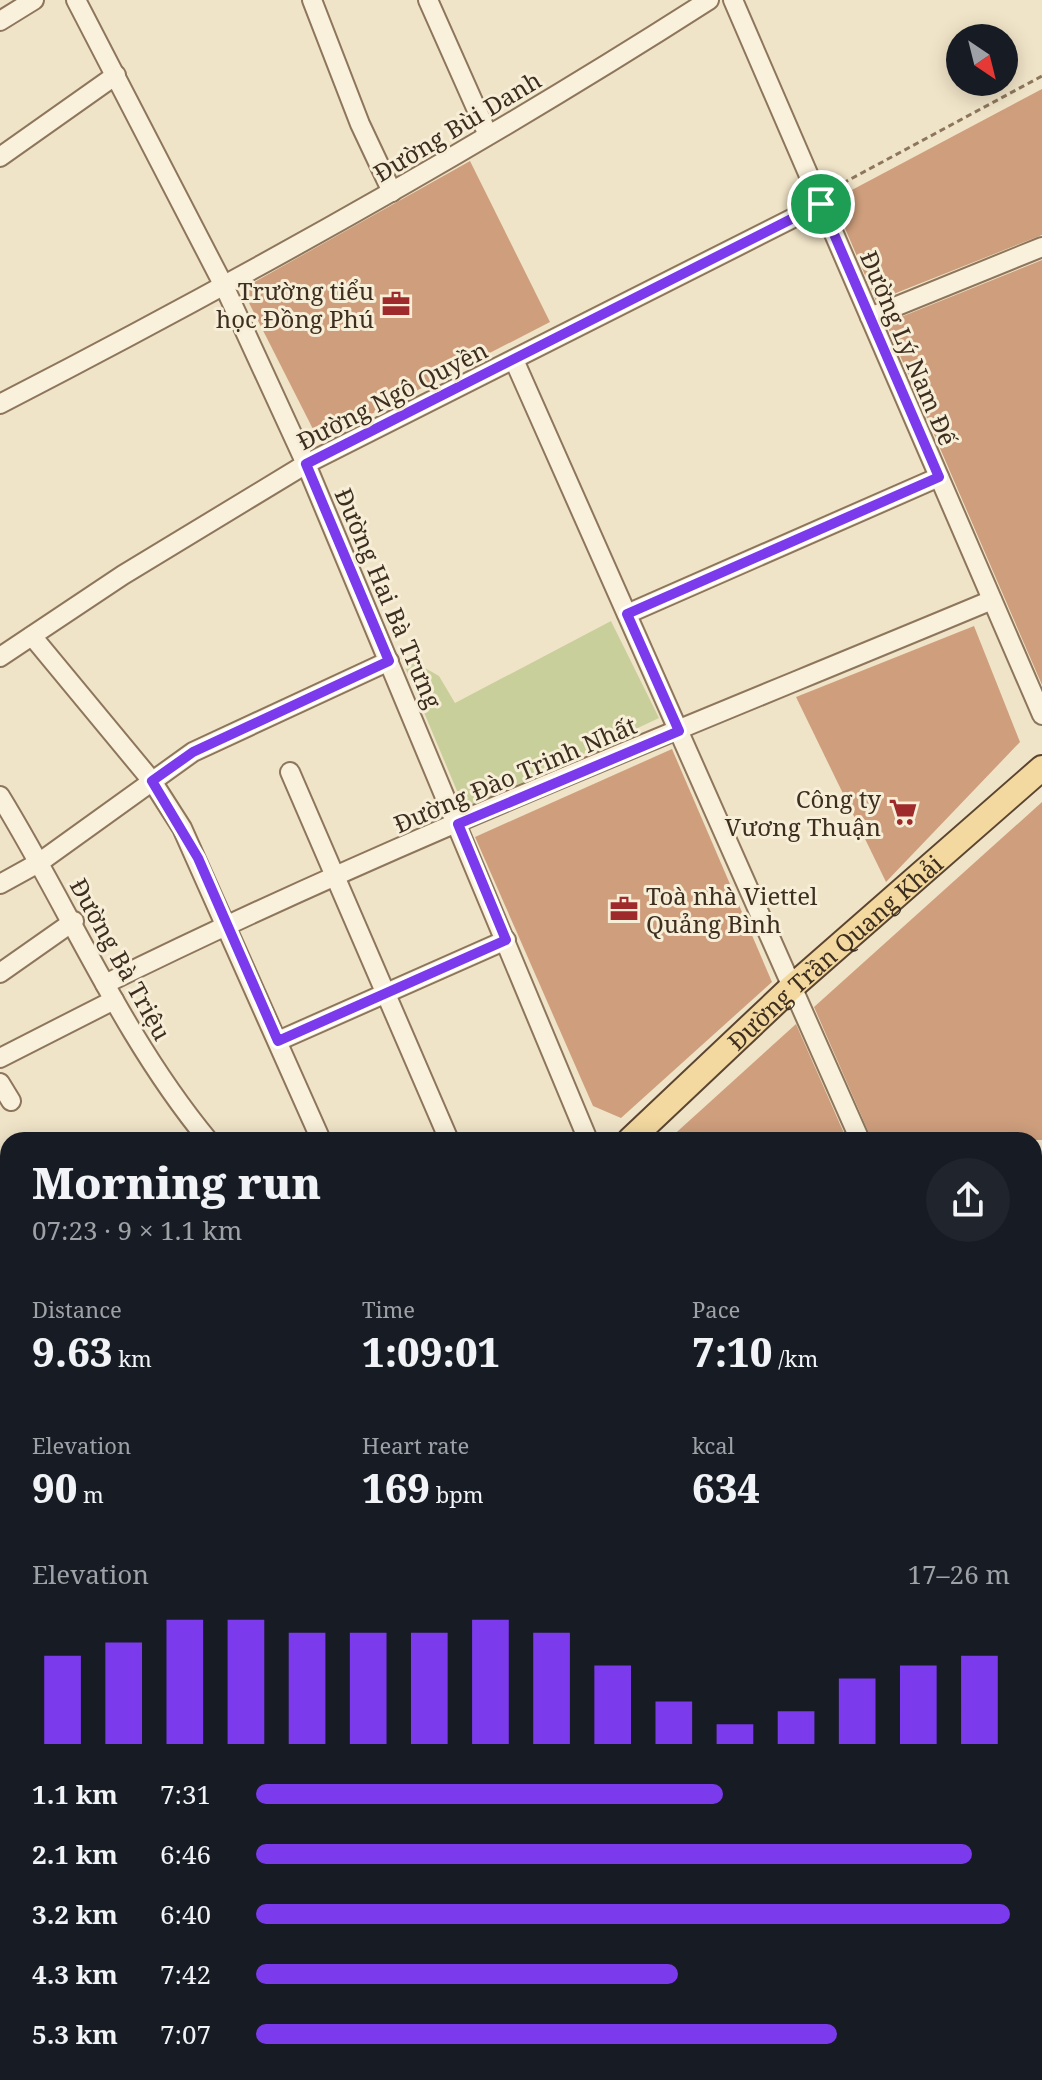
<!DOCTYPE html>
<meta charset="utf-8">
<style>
body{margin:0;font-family:"Noto Serif",serif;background:#20242c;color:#f1f3f6;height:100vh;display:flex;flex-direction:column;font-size:30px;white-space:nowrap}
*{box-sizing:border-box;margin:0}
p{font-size:26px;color:#9ea1a6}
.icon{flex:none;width:44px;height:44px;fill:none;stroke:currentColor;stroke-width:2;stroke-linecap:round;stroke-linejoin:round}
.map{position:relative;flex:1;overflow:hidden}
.sheet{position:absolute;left:0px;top:1132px;width:1042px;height:948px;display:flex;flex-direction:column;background:#171b24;border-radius:24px 24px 0 0;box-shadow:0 4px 20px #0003}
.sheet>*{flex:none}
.needle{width:52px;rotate:145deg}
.buttons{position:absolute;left:946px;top:24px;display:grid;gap:16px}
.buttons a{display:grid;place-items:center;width:72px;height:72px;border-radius:50%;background:#171b24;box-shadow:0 4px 20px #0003;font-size:40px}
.pin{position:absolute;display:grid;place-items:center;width:68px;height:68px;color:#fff;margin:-34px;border:4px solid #fff;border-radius:50%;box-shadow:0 2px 8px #0007}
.round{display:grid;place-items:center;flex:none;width:84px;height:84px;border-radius:42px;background:#20242c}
.overview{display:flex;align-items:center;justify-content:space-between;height:136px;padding:0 32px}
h1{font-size:44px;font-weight:800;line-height:60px}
.stats{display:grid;grid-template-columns:repeat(3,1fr);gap:12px;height:136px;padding:8px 32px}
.stats div{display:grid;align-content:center}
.stats b{font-size:40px;font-weight:800}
.stats small{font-size:22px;font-weight:400}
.stats p{font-size:22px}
.chart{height:224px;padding:16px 32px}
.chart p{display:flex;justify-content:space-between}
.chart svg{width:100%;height:144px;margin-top:8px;stroke:#7c3aed;stroke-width:6}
ul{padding:0 32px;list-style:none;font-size:26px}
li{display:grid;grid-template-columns:128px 96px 1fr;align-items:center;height:60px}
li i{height:20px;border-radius:10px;background:#7c3aed}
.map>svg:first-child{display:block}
.green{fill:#c9cf9b}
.building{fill:#cf9f7d}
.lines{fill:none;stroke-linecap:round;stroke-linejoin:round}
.minor-casing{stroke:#8d765c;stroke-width:22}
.major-casing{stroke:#5b4430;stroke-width:28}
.path{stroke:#8d765c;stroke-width:3;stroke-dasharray:6 4;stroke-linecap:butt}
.minor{stroke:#faf1dc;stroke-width:18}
.major{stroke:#f3d9a0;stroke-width:24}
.route-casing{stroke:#fff;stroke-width:16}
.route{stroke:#7c3aed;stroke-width:10}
.labels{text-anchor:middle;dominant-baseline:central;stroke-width:6;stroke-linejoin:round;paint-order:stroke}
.street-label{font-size:24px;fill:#3d2e20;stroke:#f7eed8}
.poi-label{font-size:24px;fill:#3d2e20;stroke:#f7eed8;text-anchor:end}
</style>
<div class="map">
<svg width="1042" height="2080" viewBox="0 0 1042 2080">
<rect width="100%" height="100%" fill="#f0e4c8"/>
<polygon class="green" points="611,621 659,718 465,810 399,653 439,676 455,703"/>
<g class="building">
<polygon points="1042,89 1042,235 876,301 833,200"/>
<polygon points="470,161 550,322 319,441 242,289"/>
<polygon points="1042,260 1042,685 886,323"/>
<polygon points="974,626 1020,742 886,882 796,697"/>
<polygon points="672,749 772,982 621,1118 593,1106 475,837"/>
<polygon points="1042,802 1042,1140 872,1140 814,1007"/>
<polygon points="796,1024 847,1140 668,1140"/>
</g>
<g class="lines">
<defs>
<g id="minor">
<polyline points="76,0 225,288 306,464 588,1140"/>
<polyline points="312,0 360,124 392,192"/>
<polyline points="428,0 488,135"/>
<polyline points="733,0 1042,715"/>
<polyline points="0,21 34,0"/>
<polyline points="0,157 116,75"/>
<polyline points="870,317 1042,247"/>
<polyline points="514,360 860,1140"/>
<path d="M0 404C242 279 480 147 709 0"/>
<polyline points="627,614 939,477"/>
<polyline points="32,636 152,781 182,828 321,1140"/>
<polyline points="0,657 123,575 306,464 821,204"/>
<polyline points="290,772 449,1140"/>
<path d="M0 796C70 910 122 1036 208 1140"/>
<polyline points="0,884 40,862 193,752 389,661"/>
<polyline points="0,973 74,921"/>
<path d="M105 984C394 841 695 724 992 600"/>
<polyline points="278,1041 506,940"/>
<polyline points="0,1058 114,1000"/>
<polyline points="0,1083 11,1101"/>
<polyline points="0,1218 8,1226"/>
<polyline points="0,1450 8,1441"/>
<polyline points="1034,1476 1042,1472"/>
<polyline points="1034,1555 1042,1574"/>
<polyline points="1034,1688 1042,1685"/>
<polyline points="1034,1850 1042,1870"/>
<polyline points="0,1859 8,1870"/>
<polyline points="1034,1915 1042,1913"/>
<polyline points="0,1991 8,1985"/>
<polyline points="162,2072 168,2080"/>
<polyline points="343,2072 347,2080"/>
<polyline points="793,2072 796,2080"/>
<polyline points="264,2080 280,2072"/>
<polyline points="362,2080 369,2072"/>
<polyline points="644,2080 667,2072"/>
</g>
<g id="major">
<path id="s1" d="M630 1140 793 986 1042 768"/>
<polyline points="0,1481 8,1488"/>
<polyline points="0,1531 8,1538"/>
<polyline points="0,1650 8,1641"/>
<polyline points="1034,2037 1042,2036"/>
<polyline points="1034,2071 1042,2070"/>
</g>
</defs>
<use href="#minor" class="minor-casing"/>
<use href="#major" class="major-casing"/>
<polyline class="path" points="834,188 1042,76"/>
<use href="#minor" class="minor"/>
<use href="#major" class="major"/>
</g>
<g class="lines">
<defs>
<polygon id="route" points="821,204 939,477 627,614 679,731 458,824 506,940 278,1041 198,858 152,781 193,752 389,661 306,464"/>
</defs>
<use href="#route" class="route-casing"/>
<use href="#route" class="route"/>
</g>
<defs>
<symbol id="office-bare" viewBox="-9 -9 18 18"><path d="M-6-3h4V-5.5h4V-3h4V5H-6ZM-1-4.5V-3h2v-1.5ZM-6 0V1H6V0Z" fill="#9e2a2b" stroke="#f7eed8" stroke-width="2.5" paint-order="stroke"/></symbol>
<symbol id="supermarket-bare" viewBox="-9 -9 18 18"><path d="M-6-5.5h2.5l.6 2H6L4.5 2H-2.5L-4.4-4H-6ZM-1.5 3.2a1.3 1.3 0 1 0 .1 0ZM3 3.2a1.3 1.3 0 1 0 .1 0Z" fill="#9e2a2b" stroke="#f7eed8" stroke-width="2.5" paint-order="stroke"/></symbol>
</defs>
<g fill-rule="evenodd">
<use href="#office-bare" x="376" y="284" width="40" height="40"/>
<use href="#supermarket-bare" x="883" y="792" width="40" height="40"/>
<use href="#office-bare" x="604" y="889" width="40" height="40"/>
</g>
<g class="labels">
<g class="street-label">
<text transform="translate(457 126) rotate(-31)">Đường Bùi Danh</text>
<text transform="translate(909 348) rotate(67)">Đường Lý Nam Đế</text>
<text transform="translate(392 395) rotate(-27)">Đường Ngô Quyền</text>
<text transform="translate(389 598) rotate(67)">Đường Hai Bà Trưng</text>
<text transform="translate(515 774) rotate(-23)">Đường Đào Trinh Nhất</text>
<text stroke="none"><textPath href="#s1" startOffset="278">Đường Trần Quang Khải</textPath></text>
<text transform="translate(121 959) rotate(61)">Đường Bà Triệu</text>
</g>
<g class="poi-label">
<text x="374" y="290">Trường tiểu<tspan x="374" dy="28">học Đồng Phú</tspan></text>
<text x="881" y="798">Công ty<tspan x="881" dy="28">Vương Thuận</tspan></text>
<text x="646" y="895" text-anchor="start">Toà nhà Viettel<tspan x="646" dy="28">Quảng Bình</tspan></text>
</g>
</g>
</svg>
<div class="buttons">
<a><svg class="needle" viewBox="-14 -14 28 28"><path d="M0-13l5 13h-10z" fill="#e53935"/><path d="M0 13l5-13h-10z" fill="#9ea1a6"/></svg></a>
</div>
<div class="pin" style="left:821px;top:204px;background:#1e9e55"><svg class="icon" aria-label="arrive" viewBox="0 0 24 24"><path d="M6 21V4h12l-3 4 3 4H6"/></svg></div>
<section class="sheet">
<div class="overview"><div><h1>Morning run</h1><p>07:23 · 9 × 1.1 km</p></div><a class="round"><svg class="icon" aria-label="share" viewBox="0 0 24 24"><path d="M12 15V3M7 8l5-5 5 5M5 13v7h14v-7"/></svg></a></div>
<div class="stats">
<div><p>Distance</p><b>9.63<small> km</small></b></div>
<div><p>Time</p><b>1:09:01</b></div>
<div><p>Pace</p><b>7:10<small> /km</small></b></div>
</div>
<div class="stats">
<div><p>Elevation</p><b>90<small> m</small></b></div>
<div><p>Heart rate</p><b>169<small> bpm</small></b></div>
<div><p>kcal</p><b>634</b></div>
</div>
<div class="chart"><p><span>Elevation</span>17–26 m</p>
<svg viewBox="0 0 160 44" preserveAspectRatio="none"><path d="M5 44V17M15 44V13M25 44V6M35 44V6M45 44V10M55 44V10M65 44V10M75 44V6M85 44V10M95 44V20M105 44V31M115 44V38M125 44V34M135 44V24M145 44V20M155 44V17"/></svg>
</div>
<ul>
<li><b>1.1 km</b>7:31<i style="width:62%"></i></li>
<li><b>2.1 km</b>6:46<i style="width:95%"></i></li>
<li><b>3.2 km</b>6:40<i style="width:100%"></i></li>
<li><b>4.3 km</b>7:42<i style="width:56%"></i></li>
<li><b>5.3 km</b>7:07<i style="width:77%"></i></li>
</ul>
</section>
</div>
